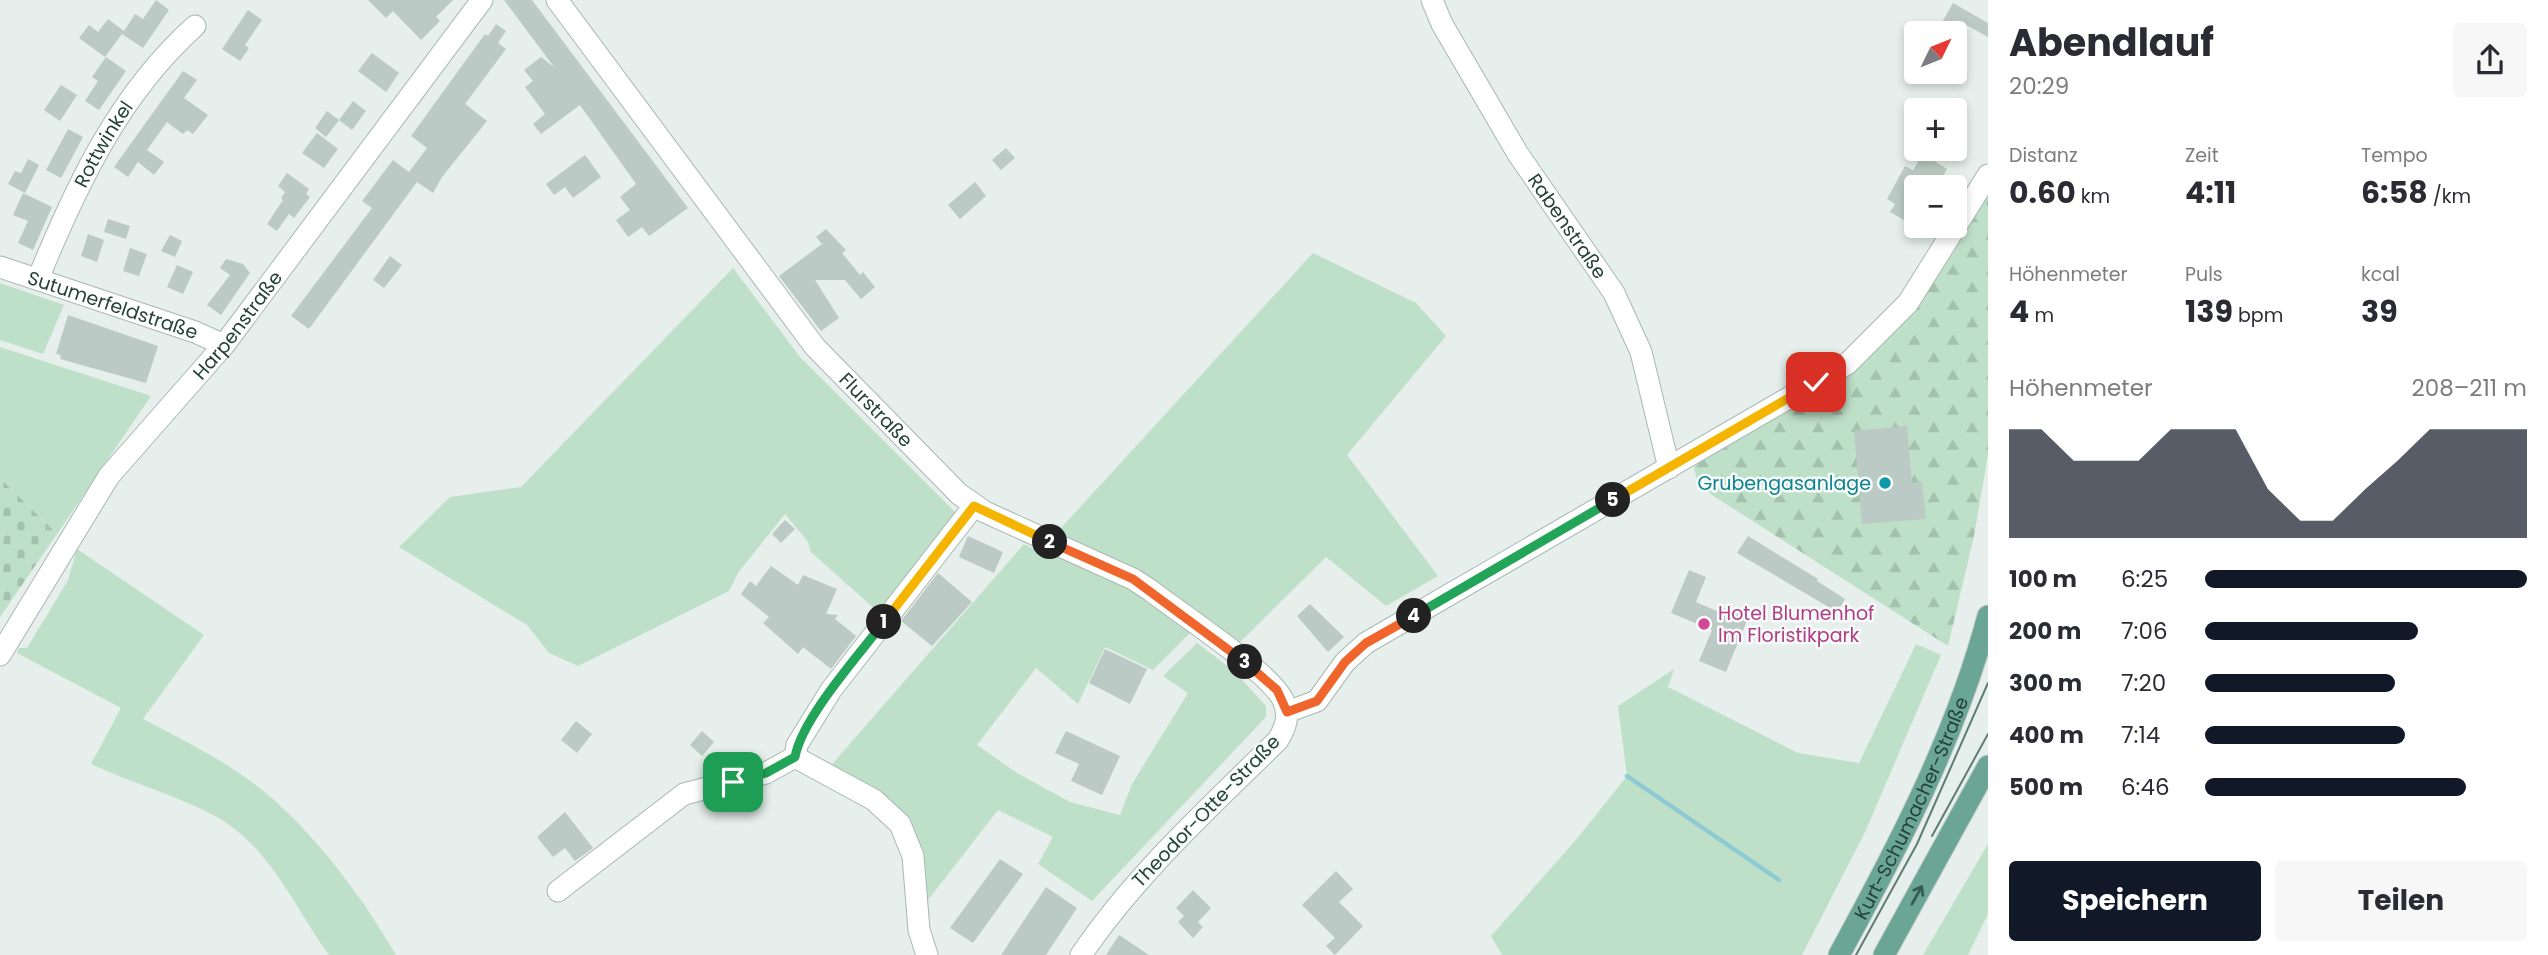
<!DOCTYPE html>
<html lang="de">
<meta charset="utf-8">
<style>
body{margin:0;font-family:Poppins,sans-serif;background:#f7f7f7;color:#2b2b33;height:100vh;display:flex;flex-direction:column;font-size:26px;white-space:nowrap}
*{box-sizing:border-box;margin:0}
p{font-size:23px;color:#7c7c81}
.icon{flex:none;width:38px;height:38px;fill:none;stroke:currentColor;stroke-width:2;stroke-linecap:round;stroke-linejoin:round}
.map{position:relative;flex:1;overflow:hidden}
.details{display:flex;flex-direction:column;background:#fff;width:560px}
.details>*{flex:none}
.needle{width:46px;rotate:47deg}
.controls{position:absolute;left:1904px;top:21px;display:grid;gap:14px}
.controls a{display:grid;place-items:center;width:63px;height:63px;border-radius:7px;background:#fff;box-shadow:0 4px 10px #0003;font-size:35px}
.pin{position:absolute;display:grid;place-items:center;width:60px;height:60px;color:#fff;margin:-30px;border-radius:14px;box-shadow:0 4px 10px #0006}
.km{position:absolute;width:35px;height:35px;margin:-18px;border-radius:50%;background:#222;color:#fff;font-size:19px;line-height:35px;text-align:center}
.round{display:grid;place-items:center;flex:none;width:74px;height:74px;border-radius:7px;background:#f7f7f7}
.head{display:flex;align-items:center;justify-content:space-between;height:119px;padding:0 21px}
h1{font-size:38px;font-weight:700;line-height:52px}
.figures{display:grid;grid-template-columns:repeat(3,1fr);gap:10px;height:119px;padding:7px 21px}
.figures div{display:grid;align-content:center}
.figures b{font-size:30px;font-weight:700}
.figures small{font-size:19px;font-weight:400}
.figures p{font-size:19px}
.chart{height:196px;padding:14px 21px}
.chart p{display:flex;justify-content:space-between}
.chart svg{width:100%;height:126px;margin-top:7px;fill:#111827;opacity:.7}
.action{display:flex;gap:14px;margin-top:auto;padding:14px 21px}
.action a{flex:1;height:80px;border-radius:7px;background:#111827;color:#fff;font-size:28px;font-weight:700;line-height:80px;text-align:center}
.action a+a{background:#f7f7f7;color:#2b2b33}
ul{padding:0 21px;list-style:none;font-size:23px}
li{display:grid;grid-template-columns:112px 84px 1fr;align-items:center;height:52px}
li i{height:18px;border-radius:9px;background:#111827}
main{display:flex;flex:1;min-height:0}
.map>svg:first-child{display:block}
.green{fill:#bfe0c8}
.forest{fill:url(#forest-firs)}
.cemetery{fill:url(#cemetery-stones)}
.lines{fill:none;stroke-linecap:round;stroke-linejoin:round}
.stream{stroke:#8ec9d4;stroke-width:4.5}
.building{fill:#bbcac4}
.minor-casing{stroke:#a8b8b2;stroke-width:23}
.major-casing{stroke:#c2cac8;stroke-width:23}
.minor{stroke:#fff;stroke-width:21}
.major{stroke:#6aa596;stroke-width:21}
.tram{stroke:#5f7d75;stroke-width:2}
.oneway{stroke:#365b51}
.split-1-casing{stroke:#fff;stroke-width:14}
.split-2-casing{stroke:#fff;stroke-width:14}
.split-3-casing{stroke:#fff;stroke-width:14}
.split-4-casing{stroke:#fff;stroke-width:14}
.split-5-casing{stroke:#fff;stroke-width:14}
.split-6-casing{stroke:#fff;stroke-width:14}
.split-1{stroke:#22a559;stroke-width:9}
.split-2{stroke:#f5b400;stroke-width:9}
.split-3{stroke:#f0652b;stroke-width:9}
.split-4{stroke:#f0652b;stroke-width:9}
.split-5{stroke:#22a559;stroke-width:9}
.split-6{stroke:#f5b400;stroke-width:9}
.culture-dot{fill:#0f9aa8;stroke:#f7fbf9;stroke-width:2.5}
.hotel-dot{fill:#d1479c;stroke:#f7fbf9;stroke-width:2.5}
.labels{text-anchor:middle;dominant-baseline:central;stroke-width:5;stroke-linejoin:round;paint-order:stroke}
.street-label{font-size:19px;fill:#24423a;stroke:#f7fbf9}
.culture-label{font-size:19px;fill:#0d838f;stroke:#f7fbf9;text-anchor:end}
.hotel-label{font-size:19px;fill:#b23c85;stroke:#f7fbf9;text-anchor:start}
</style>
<main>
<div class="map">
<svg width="1988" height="955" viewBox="0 0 1988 955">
<defs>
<pattern id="forest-firs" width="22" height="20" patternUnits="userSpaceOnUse" patternTransform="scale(1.75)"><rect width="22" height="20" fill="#bfe0c8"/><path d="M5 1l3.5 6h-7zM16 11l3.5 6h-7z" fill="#a4c1ad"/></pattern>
<pattern id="cemetery-stones" width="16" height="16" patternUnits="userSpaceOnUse" patternTransform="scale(1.75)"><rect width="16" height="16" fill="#bfe0c8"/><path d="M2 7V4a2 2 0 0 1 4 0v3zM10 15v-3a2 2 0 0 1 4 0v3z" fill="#a4c1ad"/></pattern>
</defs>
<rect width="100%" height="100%" fill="#e6efeb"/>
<g class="green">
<polygon points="1313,253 1416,303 1446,336 1347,455 1438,576 1386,606 1326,557 1238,644 1202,621 1153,670 1105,647 1078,704 1036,668 977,745 1017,773 1070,802 1120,815 1132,784 1188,693 1163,676 1197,643 1234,671 1266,706 1266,717 1092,901 1038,864 1053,837 998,810 921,909 916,853 827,770 1024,544 1039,552"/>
<polygon points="733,268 800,357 959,516 876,619 876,610 811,552 808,542 785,514 738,573 729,591 578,666 549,653 527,625 399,547 450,497 521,487"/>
<polygon points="0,283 64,305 43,354 0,340"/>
<polygon points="0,347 151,396 57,534 0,478"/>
<path d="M77 549 204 635 143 719C187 742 236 766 274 800 323 844 363 899 396 955H329C295 908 270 846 215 816 176 795 131 783 91 764L121 708 17 653 19 648H27L68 580Z"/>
<polygon points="1916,644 1941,655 1866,830 1802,955 1502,955 1491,936 1575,841 1627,776 1618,706 1674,669 1668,687 1798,753 1859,763"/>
<polygon points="1988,844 1988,914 1968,955 1923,955"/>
</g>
<polygon class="forest" points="1988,187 1988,455 1974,536 1948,646 1712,495 1698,482 1694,469 1698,458 1838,375"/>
<polygon class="cemetery" points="0,478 57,534 0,617"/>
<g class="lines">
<polyline class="stream" points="1627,776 1779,880"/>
</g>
<g class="building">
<polygon points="156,0 169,10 143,48 122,34 105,57 79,38 89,25 98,32 108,19 124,31 135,14 143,19"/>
<polygon points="368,0 453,0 436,17 440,21 421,40 393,11 386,18"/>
<polygon points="504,0 532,0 688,208 649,236 642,227 628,237 616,220 630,210 620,197 636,184 580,105 541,134 533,124 545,114 525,87 533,81 524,70 541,57 554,67"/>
<polygon points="1953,3 1988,23 1988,37 1957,20 1950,32 1940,26"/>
<polygon points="248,10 262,20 245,45 249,48 240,61 222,49"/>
<polygon points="496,24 506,31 498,43 506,49 465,104 487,121 442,177 433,193 417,182 309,329 291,316 372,208 362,201 393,160 409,172 427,148 411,136 485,34 488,36"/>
<polygon points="372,53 399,73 386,92 358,71"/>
<polygon points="106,57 126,71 99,110 85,101 98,81 92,77"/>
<polygon points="183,71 197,80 184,98 208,115 193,134 187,130 183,134 167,122 147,150 164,162 154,175 138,162 128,177 114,167"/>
<polygon points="61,85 77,95 60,121 44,110"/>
<polygon points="353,101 366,111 352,130 339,120 326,137 315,128 327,111 339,120"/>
<polygon points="68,129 83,137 61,178 46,170"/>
<polygon points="317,133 338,149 324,168 302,153"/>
<polygon points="1006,148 1015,158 1001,170 992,160"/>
<polygon points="1923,154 1947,169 1937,187 1916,187 1916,216 1911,224 1890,212 1895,204 1887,199 1905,166 1913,170"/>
<polygon points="585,155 601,177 573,198 565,187 554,195 546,184"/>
<polygon points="28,159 39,165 25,193 8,184 15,171 21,173"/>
<polygon points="287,173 309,189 306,194 310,197 294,218 289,214 277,231 267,224 283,200 281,198 285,192 278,186"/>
<polygon points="975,182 986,196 960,219 948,205"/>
<polygon points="23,193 52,207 33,250 18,243 28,221 13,215"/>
<polygon points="108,219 130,226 126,239 104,232"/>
<polygon points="826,229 846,250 842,253 860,275 863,272 875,287 861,299 845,280 815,280 839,318 821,331 779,276 822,244 816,237"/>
<polygon points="88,234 104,240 97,262 81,256"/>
<polygon points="170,235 182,241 175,257 161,251"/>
<polygon points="130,248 147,254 139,276 123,271"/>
<polygon points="390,256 402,265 384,288 373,280"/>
<polygon points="226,259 243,264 250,273 221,315 207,305 230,275 220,268"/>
<polygon points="177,265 193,272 183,294 167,287"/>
<polygon points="68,315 158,346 146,383 60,359 61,355 56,354"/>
<polygon points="1907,426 1912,483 1922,482 1926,519 1862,524 1854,431"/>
<polygon points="785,520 795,529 781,543 772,534"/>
<polygon points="968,536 1003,552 994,573 959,557"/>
<polygon points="1748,536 1818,579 1817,581 1845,599 1837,612 1737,553"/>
<polygon points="771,566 798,585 803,575 837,589 826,614 838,615 835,619 856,636 831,669 803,647 798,654 763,623 769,617 741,594 750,581 756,586"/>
<polygon points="1689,570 1706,577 1696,602 1719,612 1721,607 1748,618 1726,672 1699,661 1712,630 1671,613"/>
<polygon points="938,573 972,602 932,646 901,621"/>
<polygon points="1310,604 1344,637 1328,652 1297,616"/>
<polygon points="1105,649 1147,669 1130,704 1089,683"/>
<polygon points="576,721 592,734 577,753 561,740"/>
<polygon points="702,731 714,742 702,756 690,745"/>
<polygon points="1066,731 1120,756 1102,795 1071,781 1079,764 1055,753"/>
<polygon points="565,812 593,848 575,861 565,848 553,857 537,837"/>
<polygon points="1000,859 1023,874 973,943 950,928"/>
<polygon points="1336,871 1353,889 1339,902 1363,926 1335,955 1326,946 1335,938 1302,905"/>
<polygon points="1046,887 1077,908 1046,955 1001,955"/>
<polygon points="1193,890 1211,908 1198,922 1203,927 1193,938 1178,922 1184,916 1176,908"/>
<polygon points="1119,935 1149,955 1106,955"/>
</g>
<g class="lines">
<defs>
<g id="minor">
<path id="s1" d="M557 0 815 347 959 494 985 512 1133 579 1150 590C1178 612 1270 672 1283 700 1290 715 1286 727 1278 740 1208 809 1136 874 1081 955"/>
<path id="s2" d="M1432 0 1442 24 1518 154 1614 293 1641 352 1669 468"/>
<path id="s3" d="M0 267 195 332 224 345"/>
<path id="s4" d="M38 279C76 186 119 94 195 26"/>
<path id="s5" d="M0 655 109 476 224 345 482 0"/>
<polyline points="1287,712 1317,701 1345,662 1366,643 1847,364 1908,303 1988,175"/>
<polyline points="795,757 874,800 900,824 913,856 919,930 927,955"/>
<polyline points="558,891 684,794 766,773 795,757 797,745 831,690 974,506"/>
</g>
<g id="major">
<path id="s6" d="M1839 955C1898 847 1956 736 1988 616"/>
<polyline points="1884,955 1988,766"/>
</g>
</defs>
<use href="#minor" class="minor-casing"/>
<use href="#major" class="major-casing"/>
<use href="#minor" class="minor"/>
<use href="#major" class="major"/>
<g class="tram">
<polyline points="1932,836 1988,734"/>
<polyline points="1856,955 1917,844 1988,683"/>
</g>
</g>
<defs><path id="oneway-shaft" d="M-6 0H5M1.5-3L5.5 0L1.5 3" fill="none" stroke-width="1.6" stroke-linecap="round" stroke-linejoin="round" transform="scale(1.75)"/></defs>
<use class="oneway" href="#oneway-shaft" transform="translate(1917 895) rotate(-61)"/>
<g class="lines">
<defs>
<path id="split-1" d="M733 782 766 773 795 757C802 718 859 655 884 622"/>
<polyline id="split-2" points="884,622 974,506 1050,542"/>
<polyline id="split-3" points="1050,542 1133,579 1245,662"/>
<polyline id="split-4" points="1245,662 1277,690 1287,712 1317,701 1345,662 1366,643 1414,616"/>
<polyline id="split-5" points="1414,616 1613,500"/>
<polyline id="split-6" points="1613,500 1816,382"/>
</defs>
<use href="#split-1" class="split-1-casing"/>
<use href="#split-2" class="split-2-casing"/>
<use href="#split-3" class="split-3-casing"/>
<use href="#split-4" class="split-4-casing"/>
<use href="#split-5" class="split-5-casing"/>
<use href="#split-6" class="split-6-casing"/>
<use href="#split-1" class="split-1"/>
<use href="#split-2" class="split-2"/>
<use href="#split-3" class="split-3"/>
<use href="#split-4" class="split-4"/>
<use href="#split-5" class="split-5"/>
<use href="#split-6" class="split-6"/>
</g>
<circle class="culture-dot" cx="1885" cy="483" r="7"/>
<circle class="hotel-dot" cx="1704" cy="624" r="7"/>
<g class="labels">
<g class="street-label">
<text stroke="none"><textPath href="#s4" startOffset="150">Rottwinkel</textPath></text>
<text stroke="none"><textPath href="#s2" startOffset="264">Rabenstraße</textPath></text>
<text stroke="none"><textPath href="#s3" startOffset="119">Sutumerfeldstraße</textPath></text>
<text stroke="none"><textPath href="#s5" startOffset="408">Harpenstraße</textPath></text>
<text stroke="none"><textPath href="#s1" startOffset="520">Flurstraße</textPath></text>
<text stroke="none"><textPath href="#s6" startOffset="164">Kurt-Schumacher-Straße</textPath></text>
<text transform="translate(1206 811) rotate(-46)">Theodor-Otte-Straße</text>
</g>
<g class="culture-label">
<text x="1871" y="483">Grubengasanlage</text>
</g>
<g class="hotel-label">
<text x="1718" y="613">Hotel Blumenhof<tspan x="1718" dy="22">Im Floristikpark</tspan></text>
</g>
</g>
</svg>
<div class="controls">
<a><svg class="needle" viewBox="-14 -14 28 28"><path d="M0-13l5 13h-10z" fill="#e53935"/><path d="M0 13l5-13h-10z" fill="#7c7c81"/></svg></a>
<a>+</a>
<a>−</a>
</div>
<div class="pin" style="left:733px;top:782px;background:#1e9e55"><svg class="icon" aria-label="arrive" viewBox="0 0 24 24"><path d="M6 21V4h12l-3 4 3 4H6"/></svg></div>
<div class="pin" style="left:1816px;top:382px;background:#d93025"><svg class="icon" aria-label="check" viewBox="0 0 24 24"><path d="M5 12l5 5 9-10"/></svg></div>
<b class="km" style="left:884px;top:622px">1</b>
<b class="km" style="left:1050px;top:542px">2</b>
<b class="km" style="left:1245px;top:662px">3</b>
<b class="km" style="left:1414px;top:616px">4</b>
<b class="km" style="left:1613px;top:500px">5</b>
</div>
<section class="details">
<div class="head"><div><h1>Abendlauf</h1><p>20:29</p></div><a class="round"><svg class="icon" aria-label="share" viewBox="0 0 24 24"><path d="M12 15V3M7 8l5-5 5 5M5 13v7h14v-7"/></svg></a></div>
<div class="figures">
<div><p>Distanz</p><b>0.60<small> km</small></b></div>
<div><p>Zeit</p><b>4:11</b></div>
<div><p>Tempo</p><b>6:58<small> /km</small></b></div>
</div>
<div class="figures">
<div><p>Höhenmeter</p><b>4<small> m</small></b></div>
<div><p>Puls</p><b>139<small> bpm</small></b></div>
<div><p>kcal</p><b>39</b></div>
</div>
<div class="chart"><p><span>Höhenmeter</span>208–211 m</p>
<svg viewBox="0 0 160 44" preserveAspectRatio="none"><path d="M0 44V6L10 6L20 17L30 17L40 17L50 6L60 6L70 6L80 27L90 38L100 38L110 27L120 17L130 6L140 6L150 6L160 6V44z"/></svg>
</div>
<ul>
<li><b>100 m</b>6:25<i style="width:100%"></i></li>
<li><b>200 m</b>7:06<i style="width:66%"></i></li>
<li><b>300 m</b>7:20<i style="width:59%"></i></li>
<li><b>400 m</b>7:14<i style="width:62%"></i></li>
<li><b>500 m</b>6:46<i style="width:81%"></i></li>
</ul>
<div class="action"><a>Speichern</a><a>Teilen</a></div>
</section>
</main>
